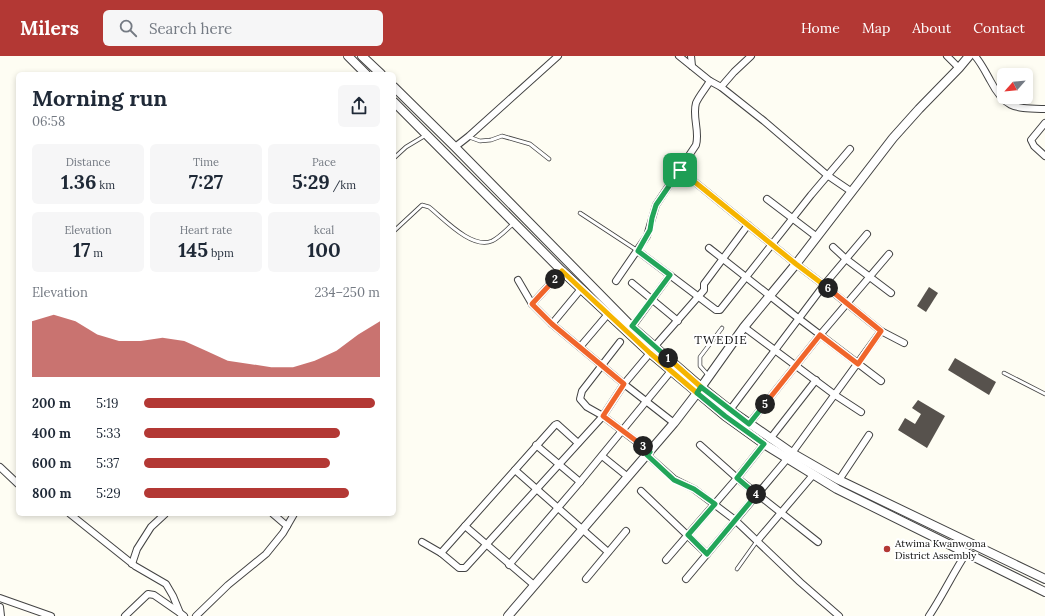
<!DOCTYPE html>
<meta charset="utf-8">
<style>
body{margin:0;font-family:Lora,serif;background:#f6f6f7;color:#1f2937;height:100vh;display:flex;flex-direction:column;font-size:15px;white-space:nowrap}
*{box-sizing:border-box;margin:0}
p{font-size:13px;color:#747a83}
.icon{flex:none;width:22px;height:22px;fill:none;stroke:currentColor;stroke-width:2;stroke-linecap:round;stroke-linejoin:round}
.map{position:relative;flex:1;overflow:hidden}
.side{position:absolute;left:16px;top:16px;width:380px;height:444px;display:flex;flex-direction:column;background:#fff;border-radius:6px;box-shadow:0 2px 6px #0003}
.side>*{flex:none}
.needle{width:26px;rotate:243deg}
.buttons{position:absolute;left:997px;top:12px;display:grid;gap:8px}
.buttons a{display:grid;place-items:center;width:36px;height:36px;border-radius:6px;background:#fff;box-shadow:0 2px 6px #0003;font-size:20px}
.pin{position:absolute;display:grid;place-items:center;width:34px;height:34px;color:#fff;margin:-17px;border-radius:8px;box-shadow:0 2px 6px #0006}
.km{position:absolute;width:20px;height:20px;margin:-10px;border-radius:50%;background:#222;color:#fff;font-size:11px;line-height:20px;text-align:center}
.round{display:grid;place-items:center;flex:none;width:42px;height:42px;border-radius:6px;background:#f6f6f7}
.overview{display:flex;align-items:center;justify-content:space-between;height:68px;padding:0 16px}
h1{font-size:22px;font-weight:700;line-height:30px}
.metrics{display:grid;grid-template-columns:repeat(3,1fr);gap:6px;height:68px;padding:4px 16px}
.metrics div{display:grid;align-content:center;border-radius:6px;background:#f6f6f7;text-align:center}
.metrics b{font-size:20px;font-weight:700}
.metrics small{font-size:11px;font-weight:400}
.metrics p{font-size:11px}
.chart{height:112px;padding:8px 16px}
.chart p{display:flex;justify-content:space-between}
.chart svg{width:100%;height:72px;margin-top:4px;fill:#b33834;opacity:.7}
ul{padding:0 16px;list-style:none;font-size:13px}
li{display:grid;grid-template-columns:64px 48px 1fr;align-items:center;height:30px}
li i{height:10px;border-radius:5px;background:#b33834}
header{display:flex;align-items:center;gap:24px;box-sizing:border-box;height:56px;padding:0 20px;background:#b33834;color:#fff}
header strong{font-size:19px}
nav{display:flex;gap:22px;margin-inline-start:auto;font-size:14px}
.search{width:280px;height:36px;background:#f6f6f7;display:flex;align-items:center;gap:10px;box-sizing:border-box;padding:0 14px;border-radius:6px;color:#747a83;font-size:15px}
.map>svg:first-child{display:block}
.building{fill:#57524d}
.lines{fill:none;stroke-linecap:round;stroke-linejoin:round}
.service-casing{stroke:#434343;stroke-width:4.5}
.minor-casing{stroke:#434343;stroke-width:8}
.tertiary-casing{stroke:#434343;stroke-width:10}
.service{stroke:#fff;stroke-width:3}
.minor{stroke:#fff;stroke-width:6}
.tertiary{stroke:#fff;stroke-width:8}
.split-1-casing{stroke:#fff;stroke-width:8}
.split-2-casing{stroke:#fff;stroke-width:8}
.split-3-casing{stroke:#fff;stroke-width:8}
.split-4-casing{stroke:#fff;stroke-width:8}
.split-5-casing{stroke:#fff;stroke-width:8}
.split-6-casing{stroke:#fff;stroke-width:8}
.split-7-casing{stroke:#fff;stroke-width:8}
.split-1{stroke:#22a559;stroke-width:5}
.split-2{stroke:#f5b400;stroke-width:5}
.split-3{stroke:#f0652b;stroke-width:5}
.split-4{stroke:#22a559;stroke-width:5}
.split-5{stroke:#22a559;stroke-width:5}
.split-6{stroke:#f0652b;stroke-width:5}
.split-7{stroke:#f5b400;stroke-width:5}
.poi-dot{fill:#b33834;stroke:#fff;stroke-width:1.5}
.labels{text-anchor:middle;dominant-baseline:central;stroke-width:4;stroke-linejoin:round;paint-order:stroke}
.poi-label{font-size:10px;fill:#101010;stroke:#fff;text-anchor:start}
.quarter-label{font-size:12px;letter-spacing:1px;fill:#101010;stroke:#fff}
</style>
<header>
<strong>Milers</strong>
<div class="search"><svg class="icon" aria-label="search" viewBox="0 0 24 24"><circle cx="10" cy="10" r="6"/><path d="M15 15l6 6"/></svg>Search here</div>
<nav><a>Home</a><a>Map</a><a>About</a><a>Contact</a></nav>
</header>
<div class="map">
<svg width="1045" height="560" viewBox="0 0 1045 560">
<rect width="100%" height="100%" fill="#fefdf3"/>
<g class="building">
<polygon points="929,231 938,237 926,256 917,250"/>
<polygon points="955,302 996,326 989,339 948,314"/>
<polygon points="918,344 945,360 927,392 898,374 905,362 915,368 921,358 912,352"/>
</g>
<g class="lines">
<defs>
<g id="service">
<polyline points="469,81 480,85 491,84 502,80 530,88 549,103"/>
<polyline points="394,102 406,91 426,79"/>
<polyline points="580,157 638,195"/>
<path d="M394 175 422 149 429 151C443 162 472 194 492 185 500 181 507 173 514 167"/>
<polyline points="1004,317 1045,338"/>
<polyline points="708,319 700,310 700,301 722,272"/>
<polyline points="737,513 757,485"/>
</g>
<g id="minor">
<polyline points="679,0 710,25 721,31 764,65 827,119 852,136"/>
<polyline points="691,0 692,10"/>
<polyline points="947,0 959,12"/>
<path d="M975 0C981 7 985 15 990 24 1005 53 1014 52 1045 53"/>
<polyline points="721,31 734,16 751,0"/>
<polyline points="1045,67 1031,84 1034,90 1045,100"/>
<polyline points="455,91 469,80 558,0"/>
<polyline points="680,114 796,208 824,229 881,275 904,287"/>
<polyline points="767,143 817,181"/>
<polyline points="833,191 846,203 891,237"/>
<polyline points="709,192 798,262 881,325"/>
<polyline points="638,195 716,254 720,254 811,139 850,93"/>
<polyline points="518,224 532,248 552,268 624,328 674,367"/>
<path d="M616 225 647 180 656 149 696 89C700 75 692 61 696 47 699 40 706 32 710 25"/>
<polyline points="632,227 678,265"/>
<polyline points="532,248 562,215"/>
<polyline points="552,268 581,233"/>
<polyline points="632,271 670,219"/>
<polyline points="744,271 835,339 861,356"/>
<polyline points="620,286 582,335 580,343 587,351 603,360 650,396"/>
<polyline points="655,290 704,234 704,228 748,169"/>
<polyline points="580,291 608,258"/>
<polyline points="730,354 824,229 867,178"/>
<polyline points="749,368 820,279 889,198"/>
<polyline points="770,383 816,324"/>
<polyline points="536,389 580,426"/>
<polyline points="700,389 737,422 818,486"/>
<polyline points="792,397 881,275"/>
<polyline points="647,399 674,423 694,433 735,464 800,526 839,560"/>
<polyline points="602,400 628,421"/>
<polyline points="0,411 18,428"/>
<polyline points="515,414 608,496"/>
<polyline points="839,424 869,379"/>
<polyline points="641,435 707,498"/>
<polyline points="70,458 135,510 166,528 173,540 180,557 184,560"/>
<polyline points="273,458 287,470"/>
<polyline points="757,485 813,419"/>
<polyline points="422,486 441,497 459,512 465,512 603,360 624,328 650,297"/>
<polyline points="441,497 465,470"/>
<polyline points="666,504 737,422 764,388"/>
<polyline points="132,508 137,493 151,471 165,458"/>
<polyline points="509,509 580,426 671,315"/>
<polyline points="586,523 626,475"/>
<polyline points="686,523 787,403"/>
<polyline points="534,529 465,470 555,369 557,368 578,387"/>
<polyline points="0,542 51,560"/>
<polyline points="0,551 1,560"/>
<polyline points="125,560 148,538 154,539 180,557"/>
<polyline points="196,560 228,529 266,498 283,477 294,458"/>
<path d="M929 560C943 539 953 517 967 496"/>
</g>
<g id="tertiary">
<polyline points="348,0 366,18"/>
<polyline points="362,0 381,18"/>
<polyline points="394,31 455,91 632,271 701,331 730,354 792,397 839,424 1045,523"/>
<polyline points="394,46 562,215 650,297 725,360 764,388 837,433 1045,536"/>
<polyline points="508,560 674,367 697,337 744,271 796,208 893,82 919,53 959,12 969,0"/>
</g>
</defs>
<use href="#service" class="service-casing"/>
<use href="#minor" class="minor-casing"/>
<use href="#tertiary" class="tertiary-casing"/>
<use href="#service" class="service"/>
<use href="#minor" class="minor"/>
<use href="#tertiary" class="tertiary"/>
</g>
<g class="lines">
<defs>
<polyline id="split-1" points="668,302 632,270 670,219 638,195 650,174 652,162 656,149 680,114"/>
<polyline id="split-2" points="555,223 562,215 650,297 697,337 701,331 668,302"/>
<polyline id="split-3" points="555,223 532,248 552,268 624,328 603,360 643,390"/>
<polyline id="split-4" points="643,390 650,396 647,399 674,424 694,433 715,448 688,479 707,498 757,438 756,438"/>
<polyline id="split-5" points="756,438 737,422 764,388 725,360 697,337 701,331 749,368 765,348"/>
<polyline id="split-6" points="765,348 820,279 858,308 881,275 828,232"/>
<polyline id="split-7" points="680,114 796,208 828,232"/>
</defs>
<use href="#split-1" class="split-1-casing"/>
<use href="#split-2" class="split-2-casing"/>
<use href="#split-3" class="split-3-casing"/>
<use href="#split-4" class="split-4-casing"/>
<use href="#split-5" class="split-5-casing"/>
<use href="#split-6" class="split-6-casing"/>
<use href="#split-7" class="split-7-casing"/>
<use href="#split-1" class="split-1"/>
<use href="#split-2" class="split-2"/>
<use href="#split-3" class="split-3"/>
<use href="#split-4" class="split-4"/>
<use href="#split-5" class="split-5"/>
<use href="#split-6" class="split-6"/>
<use href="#split-7" class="split-7"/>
</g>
<circle class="poi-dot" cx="887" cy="493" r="4"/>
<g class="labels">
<g class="poi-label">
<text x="895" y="487">Atwima Kwanwoma<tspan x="895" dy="12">District Assembly</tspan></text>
</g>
<g class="quarter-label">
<text x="721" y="283">TWEDIE</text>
</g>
</g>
</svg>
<div class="buttons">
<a><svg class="needle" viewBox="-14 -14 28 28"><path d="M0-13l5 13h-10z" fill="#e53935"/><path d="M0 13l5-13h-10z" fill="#747a83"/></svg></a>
</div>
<div class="pin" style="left:680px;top:114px;background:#1e9e55"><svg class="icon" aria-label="arrive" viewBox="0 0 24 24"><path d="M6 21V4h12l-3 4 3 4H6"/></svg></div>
<b class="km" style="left:668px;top:302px">1</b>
<b class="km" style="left:555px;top:223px">2</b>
<b class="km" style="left:643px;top:390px">3</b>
<b class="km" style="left:756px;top:438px">4</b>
<b class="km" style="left:765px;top:348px">5</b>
<b class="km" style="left:828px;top:232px">6</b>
<section class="side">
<div class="overview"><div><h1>Morning run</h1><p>06:58</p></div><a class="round"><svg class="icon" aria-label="share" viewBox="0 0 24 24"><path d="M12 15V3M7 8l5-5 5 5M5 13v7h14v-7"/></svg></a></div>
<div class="metrics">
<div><p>Distance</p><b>1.36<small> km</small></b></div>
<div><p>Time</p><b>7:27</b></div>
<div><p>Pace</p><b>5:29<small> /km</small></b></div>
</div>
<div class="metrics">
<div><p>Elevation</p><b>17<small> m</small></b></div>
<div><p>Heart rate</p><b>145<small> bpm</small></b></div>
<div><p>kcal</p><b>100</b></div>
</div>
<div class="chart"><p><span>Elevation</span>234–250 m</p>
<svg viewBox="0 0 160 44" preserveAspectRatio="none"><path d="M0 44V10L10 6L20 10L30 18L40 22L50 22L60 20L70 22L80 28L90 34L100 36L110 38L120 38L130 34L140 28L150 18L160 10V44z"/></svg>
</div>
<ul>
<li><b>200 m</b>5:19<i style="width:98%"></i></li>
<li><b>400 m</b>5:33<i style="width:83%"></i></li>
<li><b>600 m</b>5:37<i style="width:79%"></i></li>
<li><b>800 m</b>5:29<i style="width:87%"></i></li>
</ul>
</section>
</div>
